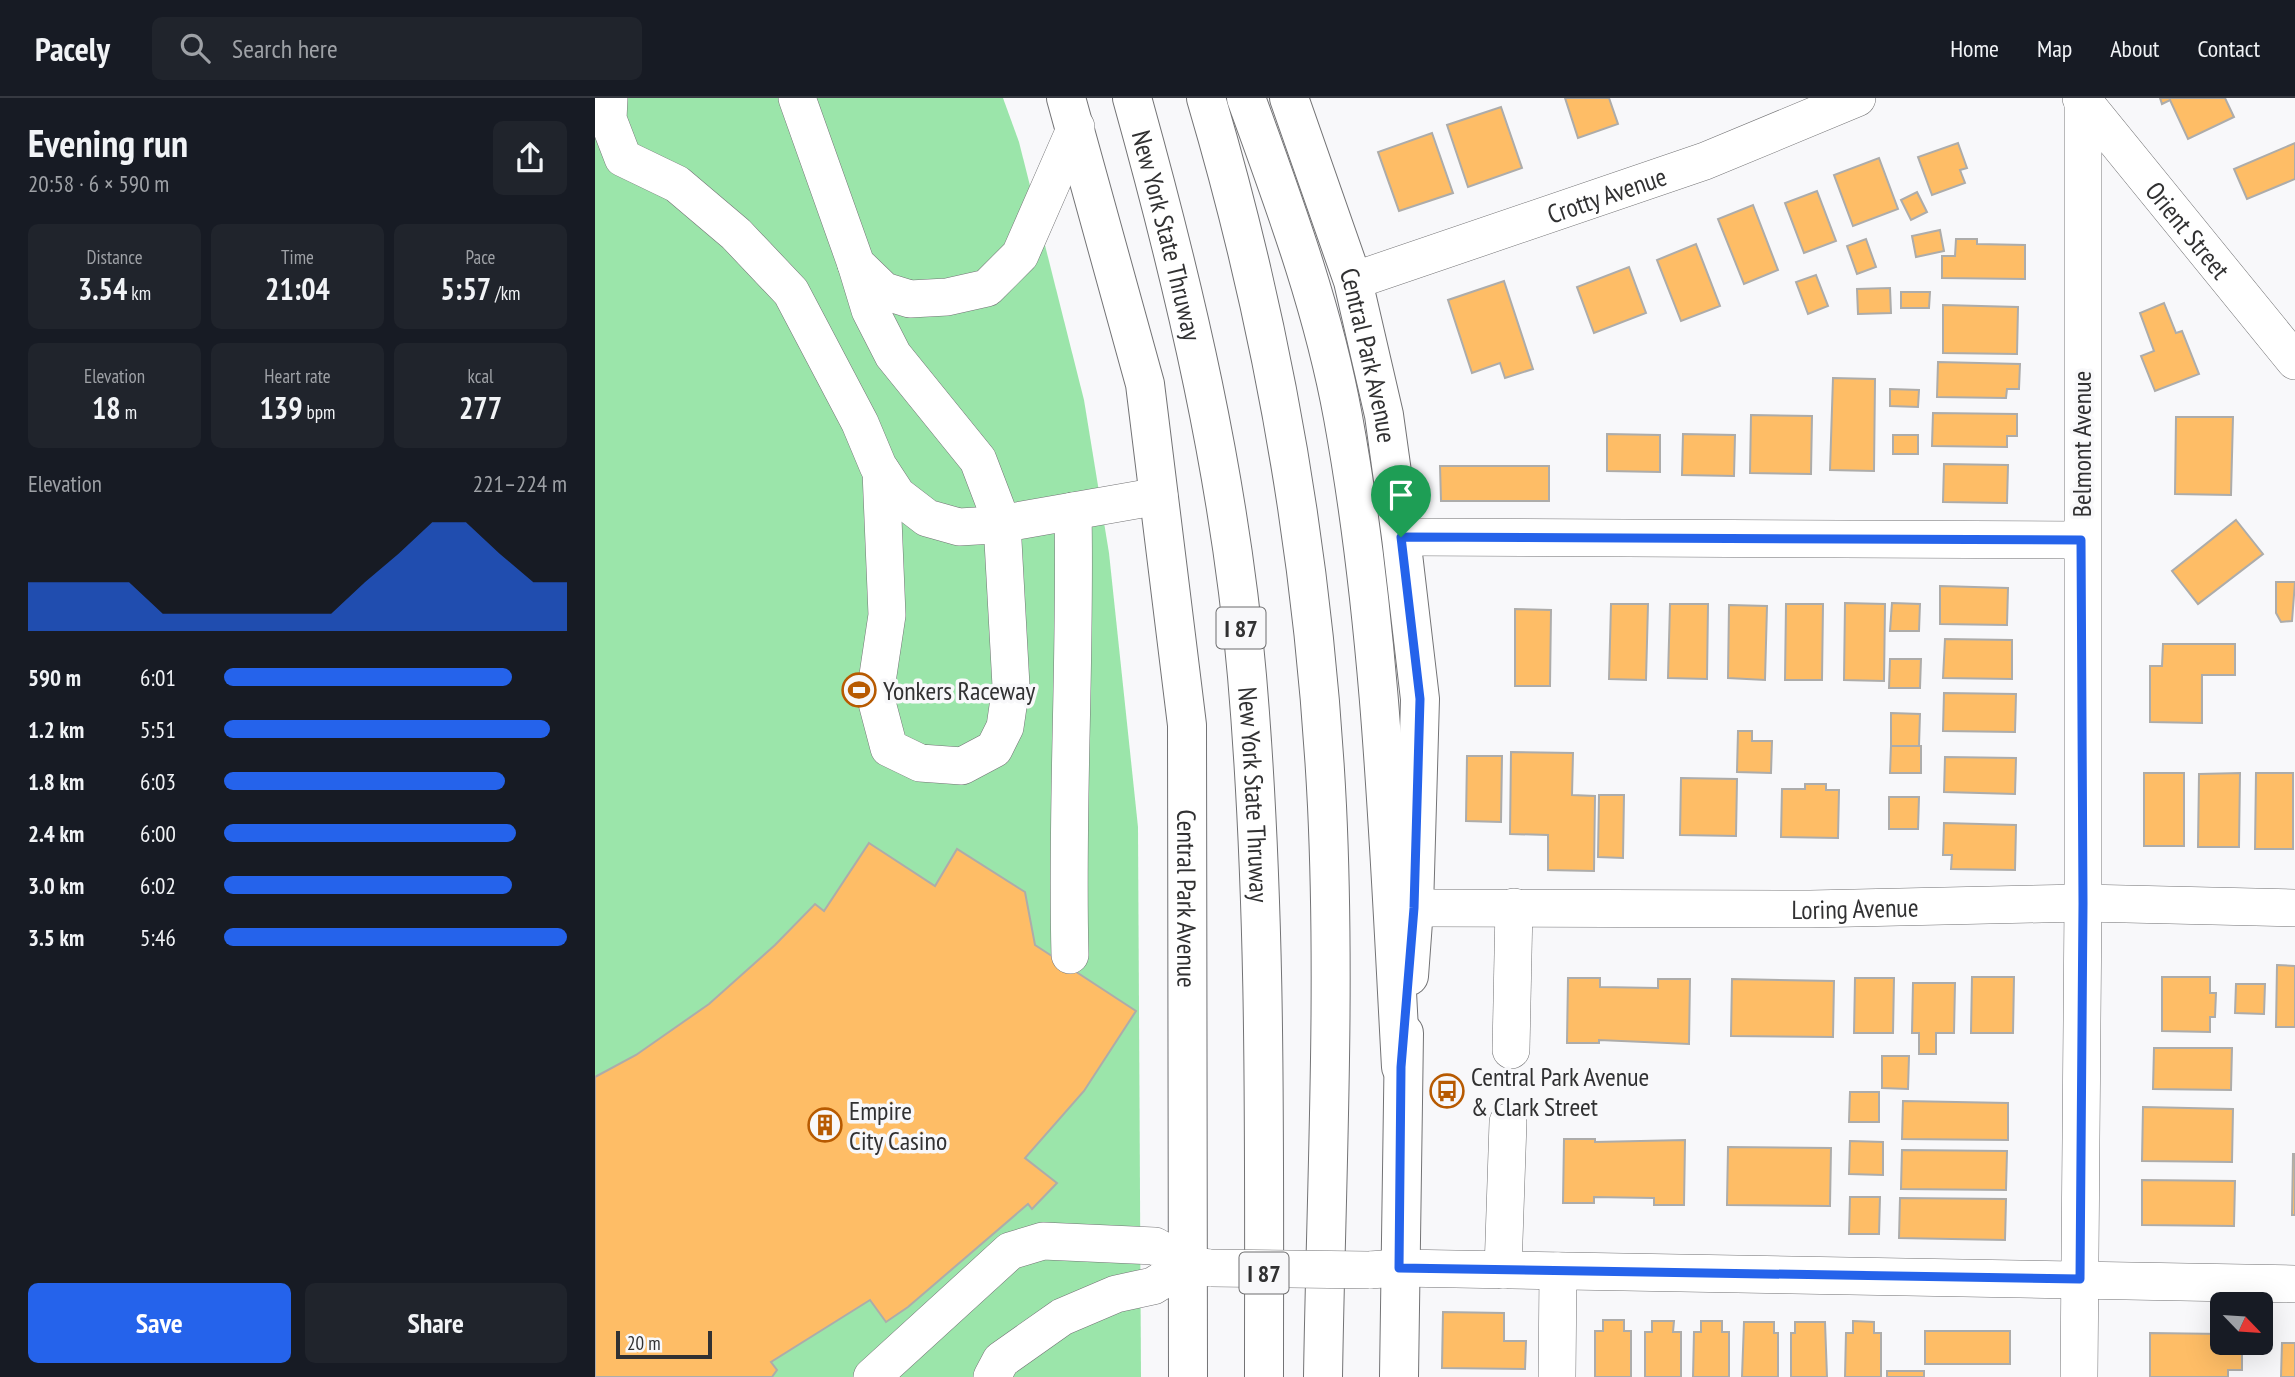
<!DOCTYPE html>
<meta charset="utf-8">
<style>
body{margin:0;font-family:"PT Sans Narrow",sans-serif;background:#20242c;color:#f1f3f6;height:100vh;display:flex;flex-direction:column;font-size:26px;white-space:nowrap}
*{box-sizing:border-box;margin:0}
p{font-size:23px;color:#9ea1a6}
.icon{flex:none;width:38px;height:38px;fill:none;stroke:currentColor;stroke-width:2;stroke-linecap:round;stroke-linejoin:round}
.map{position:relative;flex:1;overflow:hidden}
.drawer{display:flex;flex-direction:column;background:#171b24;width:595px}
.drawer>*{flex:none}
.needle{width:46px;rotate:115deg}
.fabs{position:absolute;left:1615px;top:1194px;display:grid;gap:14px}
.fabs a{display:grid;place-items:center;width:63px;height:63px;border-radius:10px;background:#171b24;box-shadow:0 7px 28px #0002;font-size:35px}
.scale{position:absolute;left:21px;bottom:18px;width:96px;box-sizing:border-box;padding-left:7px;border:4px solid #313132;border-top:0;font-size:19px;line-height:24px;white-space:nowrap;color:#313132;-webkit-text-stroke:5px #f8f8fa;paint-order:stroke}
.pin{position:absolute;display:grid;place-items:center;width:60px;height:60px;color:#fff;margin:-72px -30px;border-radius:50% 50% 50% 0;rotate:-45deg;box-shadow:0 0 7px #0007}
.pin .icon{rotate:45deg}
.round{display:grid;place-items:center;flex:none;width:74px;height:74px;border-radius:10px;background:#20242c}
.headline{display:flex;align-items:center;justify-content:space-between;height:119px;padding:0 28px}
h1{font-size:38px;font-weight:700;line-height:52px}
.metrics{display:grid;grid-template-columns:repeat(3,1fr);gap:10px;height:119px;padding:7px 28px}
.metrics div{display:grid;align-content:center;border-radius:10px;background:#20242c;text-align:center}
.metrics b{font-size:30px;font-weight:700}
.metrics small{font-size:19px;font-weight:400}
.metrics p{font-size:19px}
.chart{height:196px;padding:14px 28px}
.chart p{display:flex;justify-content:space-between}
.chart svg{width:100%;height:126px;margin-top:7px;fill:#2563eb;opacity:.7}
.action{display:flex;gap:14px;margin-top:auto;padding:14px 28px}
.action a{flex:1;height:80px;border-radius:10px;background:#2563eb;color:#fff;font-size:28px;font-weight:700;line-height:80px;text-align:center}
.action a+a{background:#20242c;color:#f1f3f6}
ul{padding:0 28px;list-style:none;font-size:23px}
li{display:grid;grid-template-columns:112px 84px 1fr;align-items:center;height:52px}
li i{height:18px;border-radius:9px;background:#2563eb}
header{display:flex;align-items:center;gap:42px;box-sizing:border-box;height:98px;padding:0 35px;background:#171b24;border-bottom:2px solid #363941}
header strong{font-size:33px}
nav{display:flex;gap:38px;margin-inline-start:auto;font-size:24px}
.search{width:490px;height:63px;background:#20242c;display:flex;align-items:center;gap:18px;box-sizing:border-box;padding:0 24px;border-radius:10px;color:#9ea1a6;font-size:26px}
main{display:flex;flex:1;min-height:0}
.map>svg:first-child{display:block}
.green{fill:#9be5aa}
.building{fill:#febd66;stroke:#adacaa;stroke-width:2}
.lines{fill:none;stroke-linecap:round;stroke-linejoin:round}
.minor-casing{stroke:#737375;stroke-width:38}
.major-casing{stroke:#737375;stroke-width:40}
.highway-casing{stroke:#737375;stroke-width:40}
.minor{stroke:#fff;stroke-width:37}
.major{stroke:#fff;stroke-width:38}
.highway{stroke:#fff;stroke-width:38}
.minor-bridge-casing{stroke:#737375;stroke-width:38;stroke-linecap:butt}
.minor-bridge{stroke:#fff;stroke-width:37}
.route-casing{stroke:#fff;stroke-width:14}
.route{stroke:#2563eb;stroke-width:9}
.labels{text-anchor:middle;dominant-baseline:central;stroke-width:7;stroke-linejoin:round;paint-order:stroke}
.shield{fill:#f8f8fa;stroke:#6d6d6e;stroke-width:2}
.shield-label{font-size:24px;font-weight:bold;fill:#313132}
.street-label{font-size:26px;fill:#313132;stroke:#f8f8fa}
.poi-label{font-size:26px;fill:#313132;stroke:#f8f8fa;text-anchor:start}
</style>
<header>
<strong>Pacely</strong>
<div class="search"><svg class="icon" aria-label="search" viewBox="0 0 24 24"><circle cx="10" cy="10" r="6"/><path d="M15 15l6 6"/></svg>Search here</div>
<nav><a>Home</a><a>Map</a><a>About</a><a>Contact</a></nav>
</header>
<main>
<section class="drawer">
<div class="headline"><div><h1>Evening run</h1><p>20:58 · 6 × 590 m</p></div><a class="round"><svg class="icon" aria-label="share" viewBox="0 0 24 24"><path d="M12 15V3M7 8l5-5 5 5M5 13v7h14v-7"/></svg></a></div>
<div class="metrics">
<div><p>Distance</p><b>3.54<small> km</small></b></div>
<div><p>Time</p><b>21:04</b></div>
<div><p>Pace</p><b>5:57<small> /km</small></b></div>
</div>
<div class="metrics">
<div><p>Elevation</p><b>18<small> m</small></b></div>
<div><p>Heart rate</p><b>139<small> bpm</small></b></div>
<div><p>kcal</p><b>277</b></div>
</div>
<div class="chart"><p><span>Elevation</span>221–224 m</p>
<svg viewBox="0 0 160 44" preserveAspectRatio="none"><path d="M0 44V27L10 27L20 27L30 27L40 38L50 38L60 38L70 38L80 38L90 38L100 27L110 17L120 6L130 6L140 17L150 27L160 27V44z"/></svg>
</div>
<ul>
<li><b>590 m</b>6:01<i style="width:84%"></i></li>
<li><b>1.2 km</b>5:51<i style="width:95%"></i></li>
<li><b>1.8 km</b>6:03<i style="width:82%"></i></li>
<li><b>2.4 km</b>6:00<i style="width:85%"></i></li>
<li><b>3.0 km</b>6:02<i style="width:84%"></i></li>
<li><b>3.5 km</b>5:46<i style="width:100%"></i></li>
</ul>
<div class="action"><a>Save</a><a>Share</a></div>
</section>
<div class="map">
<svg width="1700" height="1279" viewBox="0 0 1700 1279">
<rect width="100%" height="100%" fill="#f8f8fa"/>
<polygon class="green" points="0,0 408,0 424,44 489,302 514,455 543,729 546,1279 0,1279"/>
<g class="building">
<polygon points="970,0 1014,0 1023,26 983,40"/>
<polygon points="1565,0 1630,0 1639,19 1593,41 1575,2 1567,6"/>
<polygon points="906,9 927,70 873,89 852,27"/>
<polygon points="837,35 858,95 804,113 783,54"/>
<polygon points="1363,45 1372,70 1365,72 1370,85 1337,97 1323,59"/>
<polygon points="1700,45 1700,81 1652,101 1639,71"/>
<polygon points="1284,60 1303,111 1258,128 1239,77"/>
<polygon points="1222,93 1241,143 1209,155 1190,105"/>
<polygon points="1322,94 1332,114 1316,122 1306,102"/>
<polygon points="1158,107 1183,172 1149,186 1123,121"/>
<polygon points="1345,132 1349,153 1321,159 1317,138"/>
<polygon points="1271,141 1281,169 1262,176 1252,148"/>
<polygon points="1361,141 1382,141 1382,146 1430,147 1430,181 1347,180 1347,158 1360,158"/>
<polygon points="1101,146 1125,208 1086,223 1062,162"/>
<polygon points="1034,169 1051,215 999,235 982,189"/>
<polygon points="1221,177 1233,208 1213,216 1201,184"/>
<polygon points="909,183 938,271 910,280 905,265 877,275 853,202"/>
<polygon points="1295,190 1296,215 1263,216 1262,191"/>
<polygon points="1306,194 1335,194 1334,210 1306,210"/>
<polygon points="1569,205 1581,235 1587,233 1604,276 1560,293 1546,258 1559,253 1545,215"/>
<polygon points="1348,207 1423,209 1422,256 1348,255"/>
<polygon points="1343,264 1425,266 1424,291 1412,291 1411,300 1342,299"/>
<polygon points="1238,280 1280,281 1279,373 1235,372"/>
<polygon points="1295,291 1324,292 1323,309 1295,308"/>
<polygon points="1338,315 1422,316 1422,338 1412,338 1412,349 1337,348"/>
<polygon points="1156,317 1217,318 1216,376 1155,375"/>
<polygon points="1581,319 1638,319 1636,397 1580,396"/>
<polygon points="1012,336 1065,337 1065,374 1012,373"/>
<polygon points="1088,336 1140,337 1139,378 1087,377"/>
<rect x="1298" y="337" width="25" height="19"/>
<polygon points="1349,366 1413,367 1412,405 1348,404"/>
<polygon points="845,368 954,368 954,403 846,403"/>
<polygon points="1641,422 1668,456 1603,506 1577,473"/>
<polygon points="1681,484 1700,484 1697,523 1686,524 1681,515"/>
<polygon points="1345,488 1413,490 1412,527 1345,526"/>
<polygon points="1250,505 1290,506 1289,583 1249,582"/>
<polygon points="1297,505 1325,506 1324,533 1295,533"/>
<polygon points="1016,506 1053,506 1051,582 1014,581"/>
<polygon points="1075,506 1113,506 1112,581 1073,580"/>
<polygon points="1191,506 1228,506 1227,582 1190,582"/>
<polygon points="1134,507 1172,508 1170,582 1133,580"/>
<polygon points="920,511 956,512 955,588 920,588"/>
<polygon points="1350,541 1417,542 1417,581 1348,580"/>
<polygon points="1568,546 1640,546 1640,577 1607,577 1607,625 1555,624 1555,568 1567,568"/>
<polygon points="1295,561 1326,561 1325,590 1294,590"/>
<polygon points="1349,595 1421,596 1420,634 1348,633"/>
<polygon points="1296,615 1325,616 1324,648 1296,648"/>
<polygon points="1143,633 1157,633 1157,643 1177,643 1176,675 1142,674"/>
<polygon points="1296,648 1326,648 1326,675 1295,675"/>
<polygon points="916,654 978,655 977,697 1000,698 999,773 953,772 953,737 915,736"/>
<polygon points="872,658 907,658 906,724 871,723"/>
<polygon points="1350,659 1421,660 1420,696 1349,694"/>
<rect x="1549" y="675" width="40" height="73"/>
<polygon points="1645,675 1644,749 1603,749 1604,676"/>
<polygon points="1661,675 1698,675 1698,751 1660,751"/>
<polygon points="1086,680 1142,681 1141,738 1085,737"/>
<polygon points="1210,686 1231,686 1231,692 1244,692 1243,740 1186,739 1187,691 1210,691"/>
<polygon points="1004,697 1029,697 1028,760 1003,759"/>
<polygon points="1294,699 1324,699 1323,731 1294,731"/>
<polygon points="1349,725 1421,727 1420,772 1356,771 1357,757 1348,757"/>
<polygon points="274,745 340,788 362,751 430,794 440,847 541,913 489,993 430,1060 462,1085 437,1111 433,1106 313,1209 291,1224 275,1202 176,1264 182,1272 177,1279 0,1279 0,979 41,957 114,906 180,847 220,806 229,813"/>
<polygon points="1682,867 1700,868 1700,929 1681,929"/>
<polygon points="1377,879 1419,879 1418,935 1376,935"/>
<polygon points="1567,879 1615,879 1615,895 1621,895 1620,919 1615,919 1615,934 1567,933"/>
<polygon points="973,880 1005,880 1005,889 1063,890 1063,881 1095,881 1094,946 1004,942 1004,945 972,945"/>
<polygon points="1260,880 1299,880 1298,935 1259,935"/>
<polygon points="1137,881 1239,883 1238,939 1136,938"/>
<polygon points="1318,885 1360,885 1359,935 1341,935 1341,956 1324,956 1324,935 1317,935"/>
<polygon points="1641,886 1670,886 1669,916 1640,915"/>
<polygon points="1559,950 1637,950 1636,992 1558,991"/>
<polygon points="1287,958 1314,958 1313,991 1287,990"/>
<polygon points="1255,994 1284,994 1284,1024 1254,1024"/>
<polygon points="1308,1003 1413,1005 1413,1042 1307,1041"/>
<polygon points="1548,1009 1638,1011 1637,1064 1547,1063"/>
<polygon points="969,1041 1000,1041 1000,1044 1090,1042 1089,1107 1059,1107 1059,1100 999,1099 999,1105 968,1105"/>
<polygon points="1255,1043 1288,1044 1288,1077 1254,1076"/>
<polygon points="1133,1049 1236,1050 1235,1108 1132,1107"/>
<polygon points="1307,1052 1412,1053 1411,1092 1306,1091"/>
<polygon points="1698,1056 1700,1056 1700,1117 1697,1117"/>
<polygon points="1547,1082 1640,1083 1639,1128 1547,1127"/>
<polygon points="1255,1099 1285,1099 1284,1136 1254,1136"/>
<polygon points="1305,1100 1411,1101 1410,1142 1304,1140"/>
<polygon points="848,1214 909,1215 909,1243 931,1243 930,1271 847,1270"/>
<polygon points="1008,1222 1029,1222 1029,1233 1036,1233 1036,1279 1000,1279 1000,1233 1008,1233"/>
<polygon points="1057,1223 1079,1223 1078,1234 1086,1234 1086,1279 1050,1279 1050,1234 1057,1234"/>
<polygon points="1106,1223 1127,1223 1127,1234 1134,1234 1134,1279 1098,1279 1099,1234 1106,1234"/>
<polygon points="1258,1223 1279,1224 1279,1235 1286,1235 1286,1279 1250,1279 1251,1235 1258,1235"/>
<polygon points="1149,1224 1179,1224 1179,1235 1183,1235 1183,1279 1147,1279"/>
<polygon points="1200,1224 1230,1224 1232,1279 1196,1279 1196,1235 1200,1235"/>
<rect x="1330" y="1233" width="85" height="33"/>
<polygon points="1555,1235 1628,1236 1628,1244 1647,1244 1647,1272 1633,1272 1633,1279 1555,1279"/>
<polygon points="1687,1245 1700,1245 1700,1279 1686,1279"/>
<rect x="1292" y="1273" width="37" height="6"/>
</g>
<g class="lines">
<defs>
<g id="minor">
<polyline points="14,0 13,21 28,60 82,86 141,136 196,194 265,325 283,368 302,397 332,420 364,429 399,427 564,398"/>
<polyline points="202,0 261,166 289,193 315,201 352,199 392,190 425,157 481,29"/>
<path id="s1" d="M1486 0 1700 263"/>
<polyline points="261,166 275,212 298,257 383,362 407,425 416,588 410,629 399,651 367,668 325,665 294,650 280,597 292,517 286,373"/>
<path id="s2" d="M758 183 1110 63 1262 0"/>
<polyline points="806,439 1486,442"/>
<path id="s3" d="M819 810 1215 811 1488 805 1700 810"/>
<path d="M475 857C471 708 481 561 478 413"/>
<polyline points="916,952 919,809"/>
<polyline points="774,1172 804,1170 1700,1186"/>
<polyline points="908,1172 913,1024"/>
<polyline points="277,1279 415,1153 448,1143 560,1148 592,1167 616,1170"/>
<polyline points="397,1279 406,1262 467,1219 521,1196 558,1188 592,1167"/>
<polyline points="962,1279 963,1173"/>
<polyline points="1484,1279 1488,805 1488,2"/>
</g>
<g id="major">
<path id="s4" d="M471 0 550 286 592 627 593 1279"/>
<path id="s5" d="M694 0 758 183 789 317 806 439 825 601 819 810 814 878"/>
<polyline points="804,1279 809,935"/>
</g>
<g id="highway">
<path id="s6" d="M537 0C590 190 635 381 652 578 672 811 669 1046 669 1279"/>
<path d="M611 0C679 230 720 468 732 708 741 898 731 1089 728 1279"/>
<path d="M651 0C689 105 728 209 748 319 787 533 794 752 806 969"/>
</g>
</defs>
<use href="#minor" class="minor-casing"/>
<use href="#major" class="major-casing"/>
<use href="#highway" class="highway-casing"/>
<use href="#minor" class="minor"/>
<use href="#major" class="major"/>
<use href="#highway" class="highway"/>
<defs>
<polyline id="minor-bridge" points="616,1170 774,1172"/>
</defs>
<use href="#minor-bridge" class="minor-bridge-casing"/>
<use href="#minor-bridge" class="minor-bridge"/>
</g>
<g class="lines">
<defs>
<polygon id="route" points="806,439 1486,442 1488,805 1485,1181 804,1170 806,969 819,810 825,601"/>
</defs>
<use href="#route" class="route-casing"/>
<use href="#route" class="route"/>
</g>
<defs>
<symbol id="stadium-ring" viewBox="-11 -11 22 22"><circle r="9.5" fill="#f8f8fa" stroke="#b75a01" stroke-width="1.5"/><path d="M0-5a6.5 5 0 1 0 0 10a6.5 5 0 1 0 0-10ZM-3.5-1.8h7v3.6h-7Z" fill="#b75a01"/></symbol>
<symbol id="bus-ring" viewBox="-11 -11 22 22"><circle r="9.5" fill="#f8f8fa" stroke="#b75a01" stroke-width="1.5"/><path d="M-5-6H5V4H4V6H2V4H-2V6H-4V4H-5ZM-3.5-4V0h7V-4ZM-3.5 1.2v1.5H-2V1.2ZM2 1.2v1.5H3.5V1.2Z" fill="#b75a01"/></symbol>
<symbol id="building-ring" viewBox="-11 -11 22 22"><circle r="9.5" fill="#f8f8fa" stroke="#b75a01" stroke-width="1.5"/><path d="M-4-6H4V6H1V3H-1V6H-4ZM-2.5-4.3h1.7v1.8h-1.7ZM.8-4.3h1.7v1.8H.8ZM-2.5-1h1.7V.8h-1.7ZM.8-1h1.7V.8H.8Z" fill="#b75a01"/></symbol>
</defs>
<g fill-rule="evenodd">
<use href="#stadium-ring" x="245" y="573" width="38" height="38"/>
<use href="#bus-ring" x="833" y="974" width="38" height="38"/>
<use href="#building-ring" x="211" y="1008" width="38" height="38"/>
</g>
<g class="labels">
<g class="shield">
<rect x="621.5" y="509.5" width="49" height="41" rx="5"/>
<rect x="644.5" y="1154.5" width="49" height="41" rx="5"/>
</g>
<g class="shield-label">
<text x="646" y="530">I 87</text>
<text x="669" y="1175">I 87</text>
</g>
<g class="street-label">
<text stroke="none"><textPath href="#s2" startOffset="268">Crotty Avenue</textPath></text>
<text stroke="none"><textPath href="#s1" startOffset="170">Orient Street</textPath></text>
<text stroke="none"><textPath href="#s6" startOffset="142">New York State Thruway</textPath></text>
<text stroke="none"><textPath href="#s5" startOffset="270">Central Park Avenue</textPath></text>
<text transform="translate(1486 346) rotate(-90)">Belmont Avenue</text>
<text stroke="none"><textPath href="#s6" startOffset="709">New York State Thruway</textPath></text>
<text stroke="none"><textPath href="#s4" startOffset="814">Central Park Avenue</textPath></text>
<text stroke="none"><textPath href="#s3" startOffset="441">Loring Avenue</textPath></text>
</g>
<g class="poi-label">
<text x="288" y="592">Yonkers Raceway</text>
<text x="876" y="978">Central Park Avenue<tspan x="876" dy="30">&amp; Clark Street</tspan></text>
<text x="254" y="1012">Empire<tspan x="254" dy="30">City Casino</tspan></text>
</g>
</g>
</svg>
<div class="fabs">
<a><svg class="needle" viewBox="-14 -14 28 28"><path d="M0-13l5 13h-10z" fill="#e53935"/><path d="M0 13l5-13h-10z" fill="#9ea1a6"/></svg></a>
</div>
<div class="scale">20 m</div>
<div class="pin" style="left:806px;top:439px;background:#1e9e55"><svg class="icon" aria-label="arrive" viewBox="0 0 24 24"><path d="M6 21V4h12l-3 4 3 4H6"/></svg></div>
</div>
</main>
